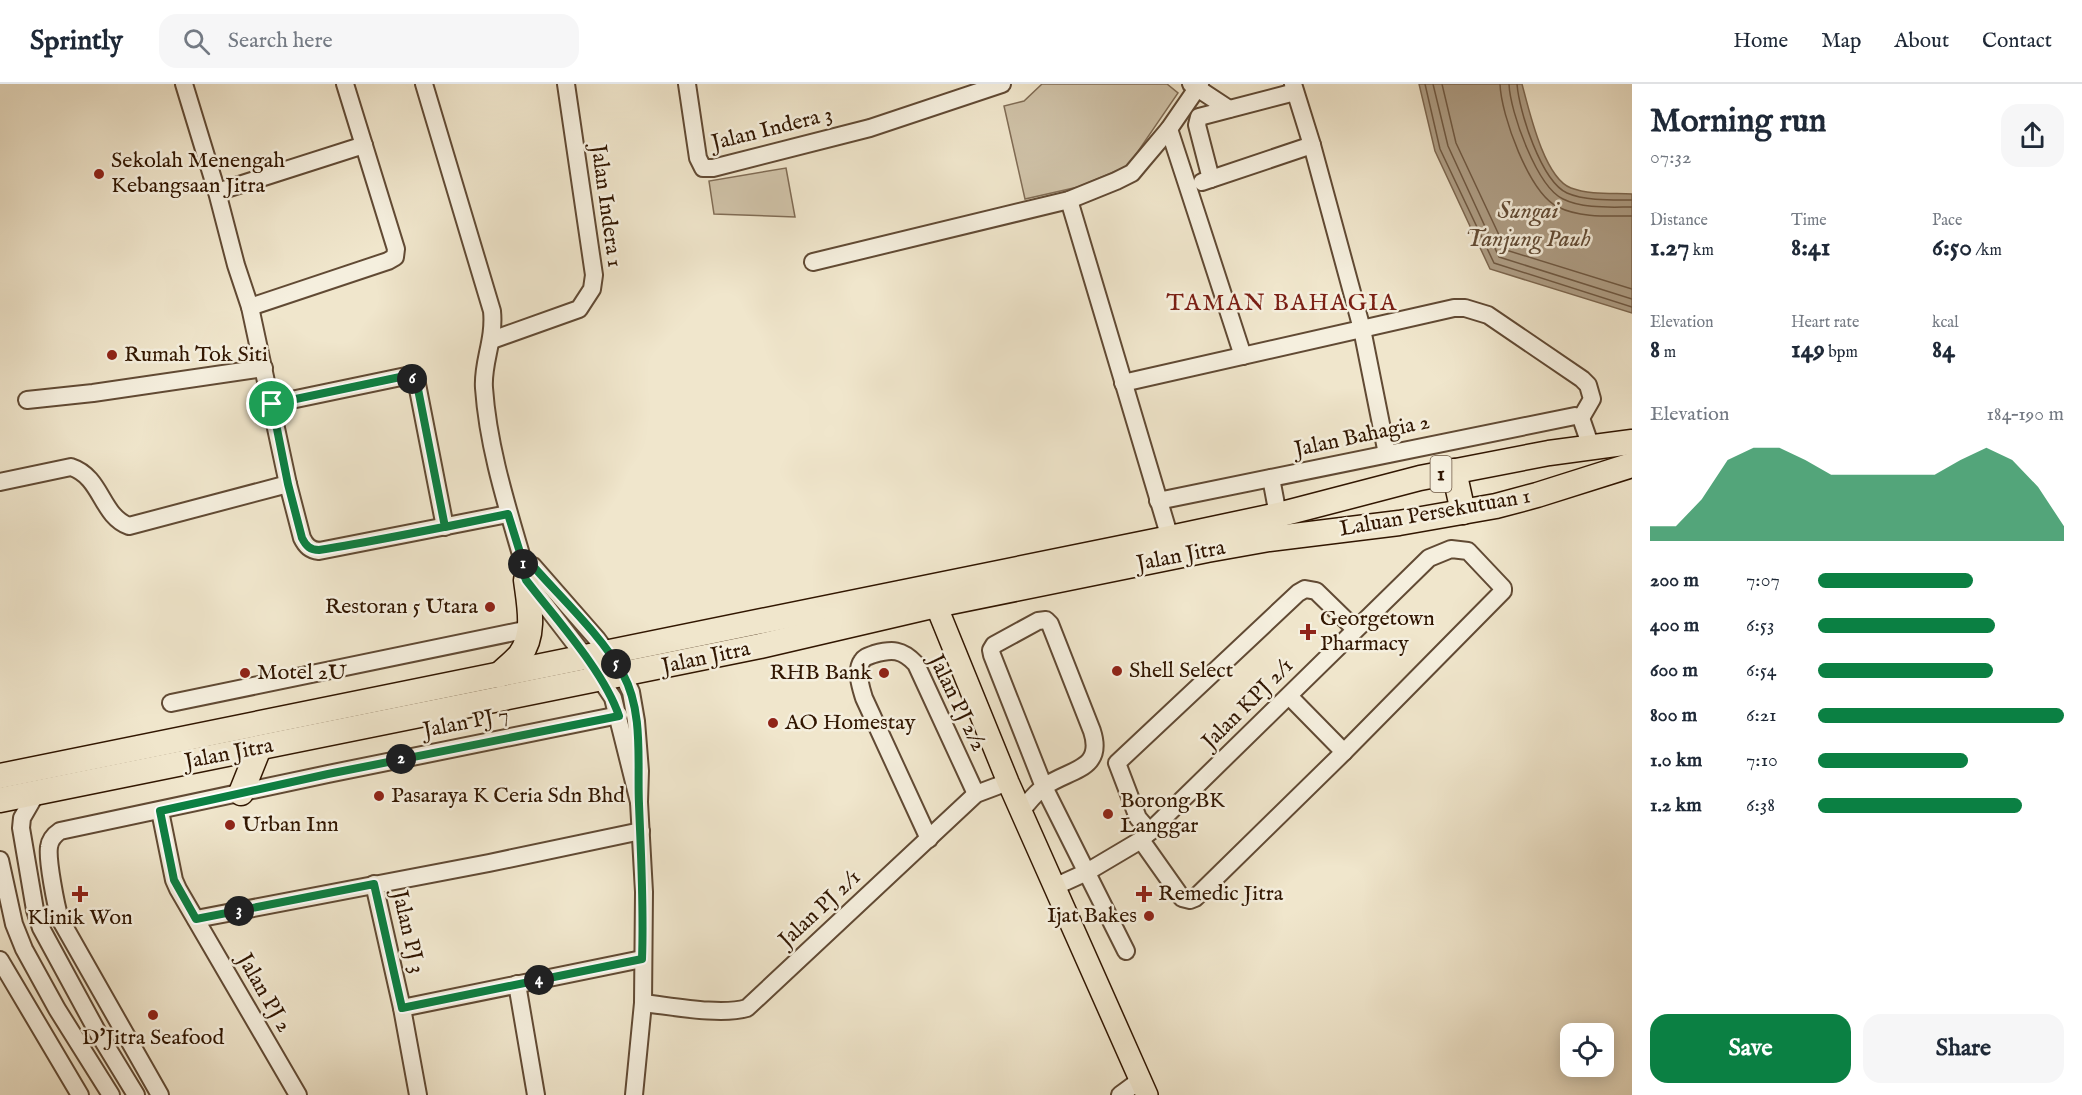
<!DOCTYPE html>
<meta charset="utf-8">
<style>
body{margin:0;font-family:"IM FELL English",serif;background:#f6f6f7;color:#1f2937;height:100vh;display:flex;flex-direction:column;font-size:22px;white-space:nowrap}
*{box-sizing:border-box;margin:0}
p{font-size:20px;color:#747a83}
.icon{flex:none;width:33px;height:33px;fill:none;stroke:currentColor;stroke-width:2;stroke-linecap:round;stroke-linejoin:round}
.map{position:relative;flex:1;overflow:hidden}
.drawer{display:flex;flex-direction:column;background:#fff;width:450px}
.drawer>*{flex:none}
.buttons{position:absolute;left:1560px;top:939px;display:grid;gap:12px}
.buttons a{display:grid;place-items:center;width:54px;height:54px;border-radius:12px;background:#fff;box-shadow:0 3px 15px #0003;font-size:30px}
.pin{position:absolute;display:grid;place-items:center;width:51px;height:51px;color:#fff;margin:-26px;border:3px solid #fff;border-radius:50%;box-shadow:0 2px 6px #0007}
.km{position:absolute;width:30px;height:30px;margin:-15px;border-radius:50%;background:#222;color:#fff;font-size:16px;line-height:30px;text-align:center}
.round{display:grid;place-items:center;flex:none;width:63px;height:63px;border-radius:18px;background:#f6f6f7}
.head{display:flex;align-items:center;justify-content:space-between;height:102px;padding:0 18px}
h1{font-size:33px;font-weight:700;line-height:45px}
.stats{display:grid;grid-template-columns:repeat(3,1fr);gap:9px;height:102px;padding:6px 18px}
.stats div{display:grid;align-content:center}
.stats b{font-size:26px;font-weight:700}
.stats small{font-size:16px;font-weight:400}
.stats p{font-size:16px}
.chart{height:168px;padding:12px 18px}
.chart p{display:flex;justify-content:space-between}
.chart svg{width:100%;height:108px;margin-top:6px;fill:#0b8043;opacity:.7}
.cta{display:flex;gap:12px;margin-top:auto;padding:12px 18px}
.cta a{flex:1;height:69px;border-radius:18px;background:#0b8043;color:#fff;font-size:24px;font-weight:700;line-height:69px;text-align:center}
.cta a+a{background:#f6f6f7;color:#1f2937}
ul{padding:0 18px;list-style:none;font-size:20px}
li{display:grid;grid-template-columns:96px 72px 1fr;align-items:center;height:45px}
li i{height:15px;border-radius:8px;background:#0b8043}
header{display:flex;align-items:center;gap:36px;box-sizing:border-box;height:84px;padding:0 30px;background:#fff;border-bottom:2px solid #e0e1e3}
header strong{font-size:28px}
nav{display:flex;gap:33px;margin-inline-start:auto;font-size:21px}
.search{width:420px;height:54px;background:#f6f6f7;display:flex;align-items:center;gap:15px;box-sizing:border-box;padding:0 21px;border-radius:18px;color:#747a83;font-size:22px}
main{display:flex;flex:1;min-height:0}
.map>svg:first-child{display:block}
.green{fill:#d0c3a9;stroke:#806c55;stroke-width:1.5}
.water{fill:#af9f87;stroke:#7d6851;stroke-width:1.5}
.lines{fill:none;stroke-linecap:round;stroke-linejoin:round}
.shore{stroke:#705a44;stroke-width:1.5}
.minor-casing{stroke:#614a34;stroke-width:20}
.major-casing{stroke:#311601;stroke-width:24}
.highway-casing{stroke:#311601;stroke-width:27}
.minor{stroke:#f5efde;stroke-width:16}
.major{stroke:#f0e6cc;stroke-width:21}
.highway{stroke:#f0e6cc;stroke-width:24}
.route-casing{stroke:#fff;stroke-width:12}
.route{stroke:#0b8043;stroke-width:8}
.poi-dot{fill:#8f2418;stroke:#f5efde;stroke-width:2}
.labels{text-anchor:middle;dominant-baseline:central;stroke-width:5;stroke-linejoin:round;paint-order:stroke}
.shield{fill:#f5efde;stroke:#6c5743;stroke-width:1.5}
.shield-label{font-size:21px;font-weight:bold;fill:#311601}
.street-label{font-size:22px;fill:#311601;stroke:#f5efde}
.poi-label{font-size:22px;fill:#311601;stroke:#f5efde;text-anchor:start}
.water-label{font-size:24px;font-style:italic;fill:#634d37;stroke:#f5efde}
.neighbourhood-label{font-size:24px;letter-spacing:1.5px;fill:#7a1f14;stroke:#f5efde}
</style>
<header>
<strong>Sprintly</strong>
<div class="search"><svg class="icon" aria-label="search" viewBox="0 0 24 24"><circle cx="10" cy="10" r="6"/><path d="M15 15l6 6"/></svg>Search here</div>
<nav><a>Home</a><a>Map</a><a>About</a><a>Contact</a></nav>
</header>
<main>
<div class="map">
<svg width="1632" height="1011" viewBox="0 0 1632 1011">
<rect width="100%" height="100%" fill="#f0e6cc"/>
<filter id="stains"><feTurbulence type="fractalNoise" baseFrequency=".00333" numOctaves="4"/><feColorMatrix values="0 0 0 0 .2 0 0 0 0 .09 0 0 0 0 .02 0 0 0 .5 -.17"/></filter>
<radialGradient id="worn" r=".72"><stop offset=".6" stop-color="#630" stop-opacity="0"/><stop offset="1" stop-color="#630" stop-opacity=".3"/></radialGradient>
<g class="green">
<polygon points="1042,0 1167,0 1178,9 1128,82 1078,103 1025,115 1004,22 1024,17"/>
<polygon points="786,84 795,133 714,130 709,97"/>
</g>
<path class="water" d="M1419 0H1522C1529 26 1544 94 1571 104 1590 111 1612 109 1632 110V229L1490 185 1435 67Z"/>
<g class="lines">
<g class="shore">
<polyline points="1425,0 1440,65 1494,179 1632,223"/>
<polyline points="1433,0 1448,62 1499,173 1632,215"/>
<polyline points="1442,0 1456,59 1506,166 1632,205"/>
<path d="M1500 0C1501 31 1529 109 1558 123 1580 134 1609 132 1632 132"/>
<path d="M1509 0C1510 28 1537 103 1563 115 1583 125 1610 123 1632 123"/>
<path d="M1517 0C1519 27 1541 97 1567 109 1585 117 1612 116 1632 116"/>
</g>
<defs>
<g id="minor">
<path d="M184 0 217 108 236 181 250 223 288 400 302 454C306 462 310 466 319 467L508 430"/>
<path d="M424 0 492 227C495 256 482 279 484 304 488 362 506 419 522 474 524 481 523 488 526 496L586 574 613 614 639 718"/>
<polyline points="687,0 698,74 703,84 713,84 870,44 1002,0"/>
<polyline points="1191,0 1229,25"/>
<polyline points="1293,0 1312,61 1362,245 1387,370"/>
<polyline points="1169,45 1243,272"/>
<polyline points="1211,95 1197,41 1199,33 1295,8"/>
<polyline points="1202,98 1312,61"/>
<polyline points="217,108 364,61"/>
<polyline points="1069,116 1170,454"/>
<polyline points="813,178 1069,116 1116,97 1132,89 1142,77 1169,45 1200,0"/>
<polyline points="250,223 388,177 395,173 396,165 345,0"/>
<polyline points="492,256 579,225 592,205 594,191 566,0"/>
<polyline points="1123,299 1454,224 1465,224 1488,231 1582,295 1588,301 1592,315 1581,334"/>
<polyline points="27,316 93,309 264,284"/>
<polyline points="272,320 406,292 412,294 417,300 445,443"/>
<polyline points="1271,394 1278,431"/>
<path d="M0 398 71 383C102 393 101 432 129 442L288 400"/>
<polyline points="1158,417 1575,332 1581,334 1591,363"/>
<polyline points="523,478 533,482 597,555 623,591 631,608 636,637 640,687 639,718 644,808 643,919 634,1011"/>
<polyline points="1289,612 1344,668"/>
<polyline points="171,619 529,545"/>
<polyline points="37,708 22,734 21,744 35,826 41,844 97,947 136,1011"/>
<polyline points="160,727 174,796 178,805 298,1011"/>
<path d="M1021 727C1028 719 1035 709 1044 703 1068 685 1105 687 1092 647L1050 540 1046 536 1038 537 994 561 991 566 992 571 1044 703 1126 867"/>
<polyline points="1150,748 1138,734 1117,679 1298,509 1305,505 1316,507 1355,545"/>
<path d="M929 755 864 614C861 604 855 587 862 577 864 573 869 572 874 570 892 565 902 565 916 580L976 710"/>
<polyline points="0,776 14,840 24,865 57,925 111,1011"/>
<polyline points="374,800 402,924 418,1011"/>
<polyline points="1054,803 1087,788 1141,756 1429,474 1451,465 1468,467 1503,504 1503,507 1344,668 1195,814 1190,816 1182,814 1141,756"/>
<polyline points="196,835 489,779 641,747"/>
<polyline points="0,876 80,1011"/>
<polyline points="517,900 536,1011"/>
<path d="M643 919C671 922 721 932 747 924L976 710 1008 698"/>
<polyline points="402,924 642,875"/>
<path d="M160 1011 60 835C56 822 47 776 49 763 50 755 54 751 60 747L328 690 619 631"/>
<polyline points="1120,1011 1139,997"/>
</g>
<polyline id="major" points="936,521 1008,698 1147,1011"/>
<g id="highway">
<polyline points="1454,387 1463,428"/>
<path d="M499 591C505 585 514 578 520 571 536 550 529 520 526 496"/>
<polyline points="0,692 1170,454 1278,431 1420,394 1549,369 1632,358"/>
<polyline points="241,709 259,664"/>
<polyline points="0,716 760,562 936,521 1207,466 1269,455 1399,439 1496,422 1537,411 1632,381"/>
</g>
</defs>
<use href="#minor" class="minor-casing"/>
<use href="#major" class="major-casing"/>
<use href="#highway" class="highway-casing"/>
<use href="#minor" class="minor"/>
<use href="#major" class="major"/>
<use href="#highway" class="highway"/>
</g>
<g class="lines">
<defs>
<path id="route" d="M272 320 288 400 302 454C306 462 310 466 319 466 382 456 445 443 508 430L523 478V489L526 496C555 534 604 587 619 632L328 690 160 727 174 796 196 835 374 800 402 924 642 875C644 823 641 772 639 720 637 678 644 629 623 590 601 551 562 515 533 482L523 478 508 430 445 443 417 300 412 294 405 292 272 320"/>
</defs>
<use href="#route" class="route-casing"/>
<use href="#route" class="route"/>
</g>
<g class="poi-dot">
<circle cx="99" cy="90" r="6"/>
<circle cx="112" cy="271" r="6"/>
<circle cx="490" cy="523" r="6"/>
<path d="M1305 539h6v6h6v6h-6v6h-6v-6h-6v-6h6z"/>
<circle cx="1117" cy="587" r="6"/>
<circle cx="245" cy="589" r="6"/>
<circle cx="884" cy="589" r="6"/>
<circle cx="773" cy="639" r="6"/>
<circle cx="379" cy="712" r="6"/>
<circle cx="1108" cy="730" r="6"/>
<circle cx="230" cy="741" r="6"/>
<path d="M77 801h6v6h6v6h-6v6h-6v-6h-6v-6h6z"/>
<path d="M1141 801h6v6h6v6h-6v6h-6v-6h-6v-6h6z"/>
<circle cx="1149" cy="832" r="6"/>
<circle cx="153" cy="931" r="6"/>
</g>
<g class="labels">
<rect class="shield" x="1430.5" y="372" width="21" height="36" rx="4.5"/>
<g class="shield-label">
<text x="1441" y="390">1</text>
</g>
<g class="street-label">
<text transform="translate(772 45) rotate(-14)">Jalan Indera 3</text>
<text transform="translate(606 122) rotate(82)">Jalan Indera 1</text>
<text transform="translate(1362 352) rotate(-12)">Jalan Bahagia 2</text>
<text transform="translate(1435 429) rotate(-10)">Laluan Persekutuan 1</text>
<text transform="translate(1181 472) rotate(-11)">Jalan Jitra</text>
<text transform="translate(706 574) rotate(-12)">Jalan Jitra</text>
<text transform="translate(957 619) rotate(64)">Jalan PJ 2/2</text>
<text transform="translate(1248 620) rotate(-45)">Jalan KPJ 2/1</text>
<text transform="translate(466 639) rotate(-11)">Jalan PJ 7</text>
<text transform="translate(229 670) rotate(-11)">Jalan Jitra</text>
<text transform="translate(820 825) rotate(-43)">Jalan PJ 2/1</text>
<text transform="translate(408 848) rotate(77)">Jalan PJ 3</text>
<text transform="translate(264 909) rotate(60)">Jalan PJ 2</text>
</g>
<g class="poi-label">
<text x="111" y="77">Sekolah Menengah<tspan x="111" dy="25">Kebangsaan Jitra</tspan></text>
<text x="124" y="271">Rumah Tok Siti</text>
<text x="478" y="523" text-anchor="end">Restoran 5 Utara</text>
<text x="1320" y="535">Georgetown<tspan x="1320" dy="25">Pharmacy</tspan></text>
<text x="1129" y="587">Shell Select</text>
<text x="257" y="589">Motel 2U</text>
<text x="872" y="589" text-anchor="end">RHB Bank</text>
<text x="785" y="639">AO Homestay</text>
<text x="391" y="712">Pasaraya K Ceria Sdn Bhd</text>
<text x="1120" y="717">Borong BK<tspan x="1120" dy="25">Langgar</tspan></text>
<text x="242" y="741">Urban Inn</text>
<text x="1158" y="810">Remedic Jitra</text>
<text x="1137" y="832" text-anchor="end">Ijat Bakes</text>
<text x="80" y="834" text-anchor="middle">Klinik Won</text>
<text x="153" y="954" text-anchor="middle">D'Jitra Seafood</text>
</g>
<g class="water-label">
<text x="1528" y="127">Sungai<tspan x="1528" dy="28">Tanjung Pauh</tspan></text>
</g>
<g class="neighbourhood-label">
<text x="1282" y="219">TAMAN BAHAGIA</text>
</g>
</g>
<rect width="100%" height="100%" filter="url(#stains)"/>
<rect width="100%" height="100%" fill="url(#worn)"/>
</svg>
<div class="buttons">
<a><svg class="icon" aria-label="locate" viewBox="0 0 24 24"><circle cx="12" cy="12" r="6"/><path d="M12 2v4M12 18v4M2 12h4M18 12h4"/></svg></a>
</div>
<div class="pin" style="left:272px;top:320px;background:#1e9e55"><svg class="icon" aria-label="arrive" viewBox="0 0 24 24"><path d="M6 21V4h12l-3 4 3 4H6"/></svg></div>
<b class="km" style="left:523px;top:480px">1</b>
<b class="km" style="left:401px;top:675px">2</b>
<b class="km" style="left:239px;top:827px">3</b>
<b class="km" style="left:539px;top:896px">4</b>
<b class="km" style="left:616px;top:580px">5</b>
<b class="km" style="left:412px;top:295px">6</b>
</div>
<section class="drawer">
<div class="head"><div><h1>Morning run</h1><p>07:32</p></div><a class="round"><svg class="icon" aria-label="share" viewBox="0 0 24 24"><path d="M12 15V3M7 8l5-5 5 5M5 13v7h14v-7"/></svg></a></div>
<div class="stats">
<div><p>Distance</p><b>1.27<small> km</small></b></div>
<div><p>Time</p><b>8:41</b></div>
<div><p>Pace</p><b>6:50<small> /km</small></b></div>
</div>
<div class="stats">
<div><p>Elevation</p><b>8<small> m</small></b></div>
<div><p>Heart rate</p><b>149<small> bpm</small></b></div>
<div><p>kcal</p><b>84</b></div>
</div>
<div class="chart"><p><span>Elevation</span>184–190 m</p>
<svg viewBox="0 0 160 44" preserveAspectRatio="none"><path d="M0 44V38L10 38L20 27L30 11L40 6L50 6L60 11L70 17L80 17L90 17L100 17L110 17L120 11L130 6L140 11L150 22L160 38V44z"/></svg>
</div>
<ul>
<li><b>200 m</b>7:07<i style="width:63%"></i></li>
<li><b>400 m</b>6:53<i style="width:72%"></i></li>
<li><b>600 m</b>6:54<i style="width:71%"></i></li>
<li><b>800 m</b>6:21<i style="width:100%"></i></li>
<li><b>1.0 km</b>7:10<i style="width:61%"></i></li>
<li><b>1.2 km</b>6:38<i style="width:83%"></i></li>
</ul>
<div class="cta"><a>Save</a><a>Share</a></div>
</section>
</main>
